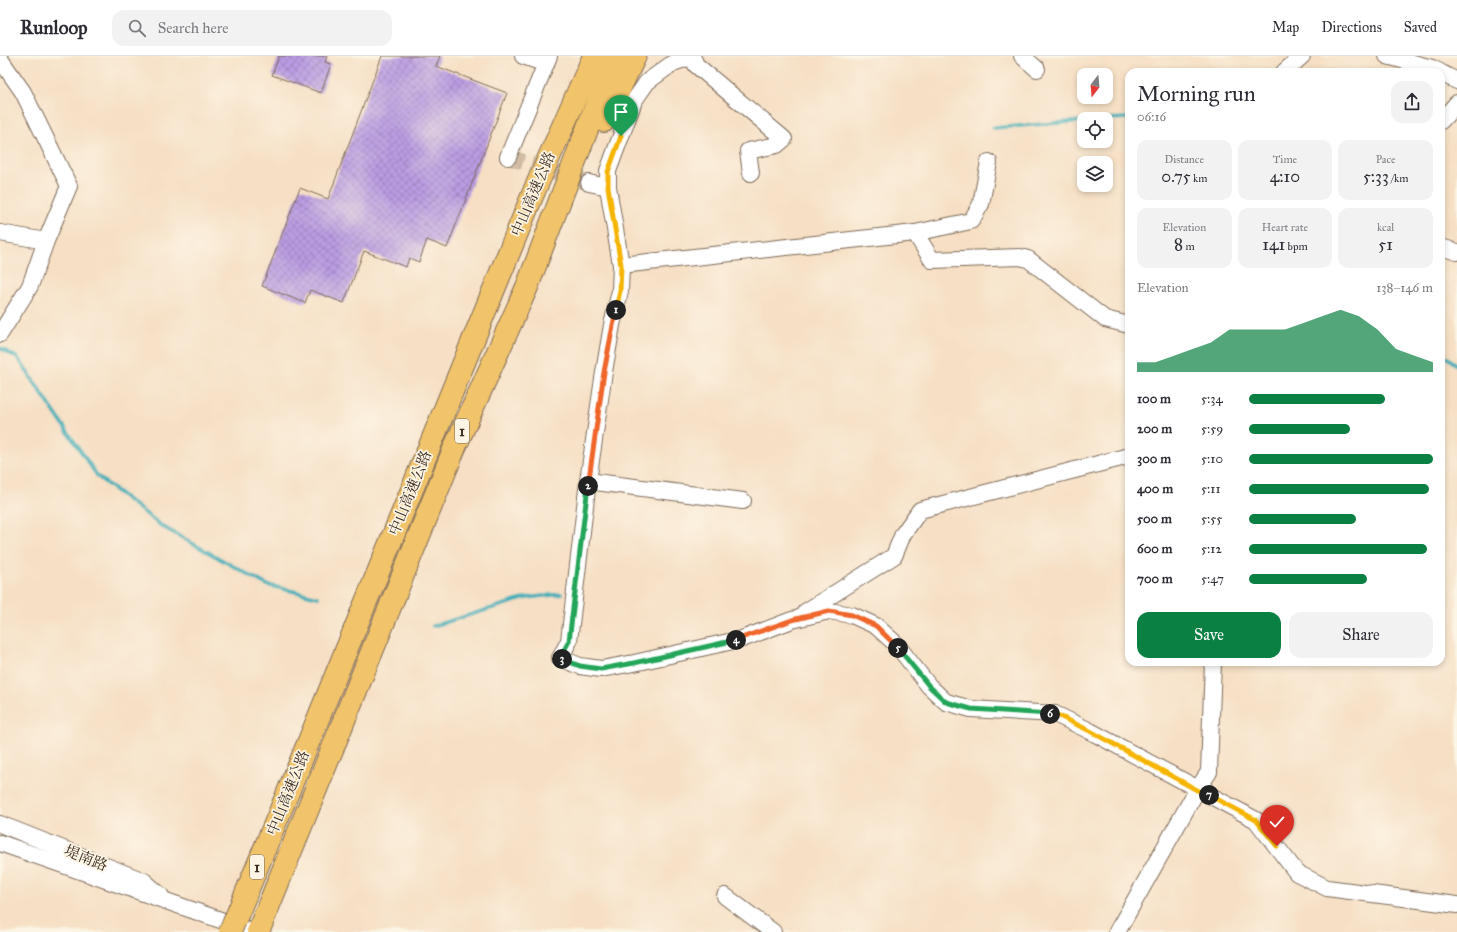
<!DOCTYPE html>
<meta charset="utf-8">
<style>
body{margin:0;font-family:"IM FELL Great Primer","Noto Serif TC",serif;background:#f2f2f3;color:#2b2b33;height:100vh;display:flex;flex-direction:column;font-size:15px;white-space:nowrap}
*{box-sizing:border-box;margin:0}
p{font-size:13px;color:#7c7c81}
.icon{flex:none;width:22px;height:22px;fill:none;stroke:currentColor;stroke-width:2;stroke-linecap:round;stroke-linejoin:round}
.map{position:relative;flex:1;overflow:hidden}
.details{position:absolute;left:1125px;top:12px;width:320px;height:598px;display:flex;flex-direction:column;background:#fff;border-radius:12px;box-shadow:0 2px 6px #0003}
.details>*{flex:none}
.needle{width:26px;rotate:196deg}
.controls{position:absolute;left:1077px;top:12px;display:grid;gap:8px}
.controls a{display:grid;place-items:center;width:36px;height:36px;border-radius:8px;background:#fff;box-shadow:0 2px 6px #0003;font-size:20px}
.pin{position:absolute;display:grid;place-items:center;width:34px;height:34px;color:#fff;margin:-41px -17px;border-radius:50% 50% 50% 0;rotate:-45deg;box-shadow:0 0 4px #0007}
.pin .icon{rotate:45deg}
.km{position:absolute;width:20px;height:20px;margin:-10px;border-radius:50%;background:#222;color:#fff;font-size:11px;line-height:20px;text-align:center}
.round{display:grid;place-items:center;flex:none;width:42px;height:42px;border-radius:12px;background:#f2f2f3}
.head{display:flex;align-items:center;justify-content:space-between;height:68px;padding:0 12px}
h1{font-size:22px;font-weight:600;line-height:30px}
.stats{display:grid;grid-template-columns:repeat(3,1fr);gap:6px;height:68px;padding:4px 12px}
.stats div{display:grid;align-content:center;border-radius:10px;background:#f2f2f3;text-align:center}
.stats b{font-size:17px;font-weight:600}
.stats small{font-size:11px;font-weight:400}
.stats p{font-size:11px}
.chart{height:112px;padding:8px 12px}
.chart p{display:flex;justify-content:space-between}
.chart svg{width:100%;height:72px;margin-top:4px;fill:#0b8043;opacity:.7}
.cta{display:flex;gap:8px;margin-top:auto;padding:8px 12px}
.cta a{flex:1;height:46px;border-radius:12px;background:#0b8043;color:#fff;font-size:16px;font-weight:600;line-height:46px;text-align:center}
.cta a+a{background:#f2f2f3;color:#2b2b33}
ul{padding:0 12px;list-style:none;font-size:13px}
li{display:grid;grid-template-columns:64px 48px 1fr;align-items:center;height:30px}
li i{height:10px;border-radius:5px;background:#0b8043}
header{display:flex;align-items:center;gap:24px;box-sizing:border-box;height:56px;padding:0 20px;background:#fff;border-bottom:1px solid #e1e1e2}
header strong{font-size:19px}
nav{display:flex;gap:22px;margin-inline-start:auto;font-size:14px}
.search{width:280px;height:36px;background:#f2f2f3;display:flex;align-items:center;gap:10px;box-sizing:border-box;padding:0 14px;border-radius:12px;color:#7c7c81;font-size:15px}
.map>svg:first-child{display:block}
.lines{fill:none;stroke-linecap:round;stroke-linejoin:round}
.stream{stroke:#3eaeb9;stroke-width:3.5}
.building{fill:url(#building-cross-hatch)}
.minor-tunnel{stroke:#d1bba3;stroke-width:16;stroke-dasharray:16 8;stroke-linecap:butt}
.minor-casing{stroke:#7c6958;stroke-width:18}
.highway-casing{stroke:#7c6958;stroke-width:24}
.minor{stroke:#fff;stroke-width:16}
.highway{stroke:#f1c36a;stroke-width:22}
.highway-bridge-casing{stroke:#7c6958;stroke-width:24;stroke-linecap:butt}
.highway-bridge{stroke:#f1c36a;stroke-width:22}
.split-1-casing{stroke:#fff;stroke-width:8}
.split-2-casing{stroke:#fff;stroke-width:8}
.split-3-casing{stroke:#fff;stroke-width:8}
.split-4-casing{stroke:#fff;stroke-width:8}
.split-5-casing{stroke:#fff;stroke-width:8}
.split-6-casing{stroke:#fff;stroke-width:8}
.split-7-casing{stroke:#fff;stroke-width:8}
.split-8-casing{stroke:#fff;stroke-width:8}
.split-1{stroke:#f5b400;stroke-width:5}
.split-2{stroke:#f0652b;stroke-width:5}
.split-3{stroke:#22a559;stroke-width:5}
.split-4{stroke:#22a559;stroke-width:5}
.split-5{stroke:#f0652b;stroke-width:5}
.split-6{stroke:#22a559;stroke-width:5}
.split-7{stroke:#f5b400;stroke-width:5}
.split-8{stroke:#f5b400;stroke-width:5}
.labels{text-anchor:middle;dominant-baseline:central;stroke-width:3.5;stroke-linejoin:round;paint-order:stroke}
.shield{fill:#fcf5e5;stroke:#75675a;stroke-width:1}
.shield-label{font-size:14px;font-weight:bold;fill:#3b2a1e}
.street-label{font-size:15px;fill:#3b2a1e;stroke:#fcf5e5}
</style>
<header>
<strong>Runloop</strong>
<div class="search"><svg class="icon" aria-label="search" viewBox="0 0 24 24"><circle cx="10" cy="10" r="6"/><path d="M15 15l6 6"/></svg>Search here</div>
<nav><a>Map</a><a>Directions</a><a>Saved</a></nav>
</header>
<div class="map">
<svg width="1457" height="876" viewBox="0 0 1457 876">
<defs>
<pattern id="building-cross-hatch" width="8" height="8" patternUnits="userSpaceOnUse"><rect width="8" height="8" fill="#ba9ce3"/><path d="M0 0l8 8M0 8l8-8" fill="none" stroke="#987fb7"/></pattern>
</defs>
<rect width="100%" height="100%" fill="#fcf5e5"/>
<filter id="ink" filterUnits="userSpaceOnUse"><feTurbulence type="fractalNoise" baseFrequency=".025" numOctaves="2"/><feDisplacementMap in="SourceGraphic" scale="8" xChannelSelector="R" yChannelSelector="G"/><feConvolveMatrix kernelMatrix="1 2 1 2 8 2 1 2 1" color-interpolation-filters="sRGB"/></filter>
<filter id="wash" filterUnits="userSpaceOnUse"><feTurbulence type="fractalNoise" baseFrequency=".012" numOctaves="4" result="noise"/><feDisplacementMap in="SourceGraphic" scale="16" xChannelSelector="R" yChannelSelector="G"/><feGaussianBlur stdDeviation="0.9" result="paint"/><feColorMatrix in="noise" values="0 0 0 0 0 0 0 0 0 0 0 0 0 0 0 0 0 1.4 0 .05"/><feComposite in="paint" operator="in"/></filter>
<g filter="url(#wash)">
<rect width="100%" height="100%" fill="#f6dfc4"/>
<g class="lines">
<g class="stream">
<polyline points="1106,63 1129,62"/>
<polyline points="993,72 1084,65"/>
<polyline points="0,292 18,302 98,421 163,471 267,529 318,541"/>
<polyline points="1441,297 1457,309"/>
<polyline points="433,570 526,542 561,538"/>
</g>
</g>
<g id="blocks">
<g class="building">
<polygon points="279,0 327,0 325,6 331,8 321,37 272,19"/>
<polygon points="382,0 440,0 436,10 507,37 447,192 427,184 419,206 409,202 406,211 364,195 344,247 310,234 305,247 262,230 300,132 328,143"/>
</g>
</g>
</g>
<g filter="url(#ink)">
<use href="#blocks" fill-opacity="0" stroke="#7c6958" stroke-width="1"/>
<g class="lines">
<polyline class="minor-tunnel" points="508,101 589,127"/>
<defs>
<g id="minor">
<polyline points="523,0 546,8"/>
<polyline points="690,0 685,3 673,7 647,26 634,45 608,115 608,131 621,209 620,235 612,269 604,316 588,425 569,585 560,602 580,610 601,613 634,607 742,583 792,564 829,555 852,559 876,570 896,588 929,630 946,646 971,653 1055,658 1090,675 1256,764 1297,817 1327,832 1457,849"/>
<polyline points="692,0 696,9 784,83 777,89 748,95 751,117"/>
<polyline points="1022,0 1037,13"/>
<polyline points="1387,0 1432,12 1440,16"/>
<polyline points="0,3 23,36 69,130 46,185 30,230 0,278"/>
<polyline points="1284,16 1302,0"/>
<polyline points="1441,17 1457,25"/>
<polyline points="1441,65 1457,47"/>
<polyline points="508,101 549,0"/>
<polyline points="589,127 608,131"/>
<polyline points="0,177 46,185"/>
<polyline points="915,177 971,165 981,148 989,106"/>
<polyline points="1441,191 1457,196"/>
<polyline points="621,209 915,177 932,204 1020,201 1028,203 1105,263 1129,269"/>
<polyline points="588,425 743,445"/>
<polyline points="805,556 894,500 903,478 920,454 1129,400"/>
<polyline points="0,768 144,825 161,840"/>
<polyline points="0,787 255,876"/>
<polyline points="725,840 773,876"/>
<polyline points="1117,876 1197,734 1209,716 1213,606"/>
</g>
<g id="highway">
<polyline points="604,65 635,0"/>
<polyline points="284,746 535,133 594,0"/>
<polyline points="258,876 455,391 527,231 615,0"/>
</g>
</defs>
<use href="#minor" class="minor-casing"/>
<use href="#highway" class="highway-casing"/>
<use href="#minor" class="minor"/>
<use href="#highway" class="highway"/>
<defs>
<polyline id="highway-bridge" points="230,876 284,746"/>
</defs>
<use href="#highway-bridge" class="highway-bridge-casing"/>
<use href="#highway-bridge" class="highway-bridge"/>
</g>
</g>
<g class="lines" filter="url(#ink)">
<defs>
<polyline id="split-1" points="616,254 620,235 621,209 608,131 608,116 621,80"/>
<polyline id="split-2" points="588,430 604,316 616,254"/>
<polyline id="split-3" points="562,603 560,602 569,585 588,430"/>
<polyline id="split-4" points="562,603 580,610 601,613 634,607 736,584"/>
<polyline id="split-5" points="736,584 792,564 829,555 852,559 876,570 898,592"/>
<polyline id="split-6" points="898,592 929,630 946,646 971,653 1050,658"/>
<polyline id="split-7" points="1050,658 1055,658 1090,675 1197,734 1209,739"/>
<polyline id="split-8" points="1209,739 1256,764 1277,790"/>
</defs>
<use href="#split-1" class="split-1-casing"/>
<use href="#split-2" class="split-2-casing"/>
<use href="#split-3" class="split-3-casing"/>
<use href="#split-4" class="split-4-casing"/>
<use href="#split-5" class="split-5-casing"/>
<use href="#split-6" class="split-6-casing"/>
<use href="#split-7" class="split-7-casing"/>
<use href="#split-8" class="split-8-casing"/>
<use href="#split-1" class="split-1"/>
<use href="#split-2" class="split-2"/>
<use href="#split-3" class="split-3"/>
<use href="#split-4" class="split-4"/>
<use href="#split-5" class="split-5"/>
<use href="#split-6" class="split-6"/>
<use href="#split-7" class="split-7"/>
<use href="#split-8" class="split-8"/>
</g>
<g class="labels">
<g class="shield">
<rect x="455" y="363" width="14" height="24" rx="3"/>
<rect x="250" y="799" width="14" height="24" rx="3"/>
</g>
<g class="shield-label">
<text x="462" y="375">1</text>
<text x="257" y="811">1</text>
</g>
<g class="street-label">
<text transform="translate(533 138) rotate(-67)">中山高速公路</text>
<text transform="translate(410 437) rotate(-68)">中山高速公路</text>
<text transform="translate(288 737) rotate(-68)">中山高速公路</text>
<text transform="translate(86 802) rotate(22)">堤南路</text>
</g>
</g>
</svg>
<div class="controls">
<a><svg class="needle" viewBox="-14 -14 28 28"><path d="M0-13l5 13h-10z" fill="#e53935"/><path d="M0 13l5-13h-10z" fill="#7c7c81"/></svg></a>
<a><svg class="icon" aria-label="locate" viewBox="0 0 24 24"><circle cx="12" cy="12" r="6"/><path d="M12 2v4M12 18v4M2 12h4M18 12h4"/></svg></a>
<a><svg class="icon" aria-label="layers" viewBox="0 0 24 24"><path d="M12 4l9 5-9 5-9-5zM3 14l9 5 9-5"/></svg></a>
</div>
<div class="pin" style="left:621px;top:80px;background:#1e9e55"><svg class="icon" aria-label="arrive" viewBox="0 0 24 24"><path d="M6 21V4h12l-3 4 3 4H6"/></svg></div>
<div class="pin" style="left:1277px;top:790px;background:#d93025"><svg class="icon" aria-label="check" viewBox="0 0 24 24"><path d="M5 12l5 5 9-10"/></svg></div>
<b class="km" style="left:616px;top:254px">1</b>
<b class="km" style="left:588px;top:430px">2</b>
<b class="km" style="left:562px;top:603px">3</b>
<b class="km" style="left:736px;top:584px">4</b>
<b class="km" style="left:898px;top:592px">5</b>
<b class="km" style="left:1050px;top:658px">6</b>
<b class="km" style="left:1209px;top:739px">7</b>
<section class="details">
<div class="head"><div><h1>Morning run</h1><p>06:16</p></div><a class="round"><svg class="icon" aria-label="share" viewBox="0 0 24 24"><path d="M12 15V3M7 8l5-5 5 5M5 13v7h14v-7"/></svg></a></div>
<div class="stats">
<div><p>Distance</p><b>0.75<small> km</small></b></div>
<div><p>Time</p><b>4:10</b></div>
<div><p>Pace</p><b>5:33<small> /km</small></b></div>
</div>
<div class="stats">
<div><p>Elevation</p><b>8<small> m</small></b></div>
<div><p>Heart rate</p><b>141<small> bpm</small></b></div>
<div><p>kcal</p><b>51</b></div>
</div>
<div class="chart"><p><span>Elevation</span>138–146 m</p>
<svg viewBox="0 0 160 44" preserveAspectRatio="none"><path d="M0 44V38L10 38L20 34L30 30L40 26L50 18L60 18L70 18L80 18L90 14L100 10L110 6L120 10L130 18L140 30L150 34L160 38V44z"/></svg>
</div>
<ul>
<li><b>100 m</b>5:34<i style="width:74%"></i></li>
<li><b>200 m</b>5:59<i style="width:55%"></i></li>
<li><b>300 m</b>5:10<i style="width:100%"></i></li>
<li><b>400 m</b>5:11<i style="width:98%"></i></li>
<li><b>500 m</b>5:55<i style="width:58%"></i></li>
<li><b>600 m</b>5:12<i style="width:97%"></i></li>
<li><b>700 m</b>5:47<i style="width:64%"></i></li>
</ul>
<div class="cta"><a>Save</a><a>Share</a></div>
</section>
</div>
